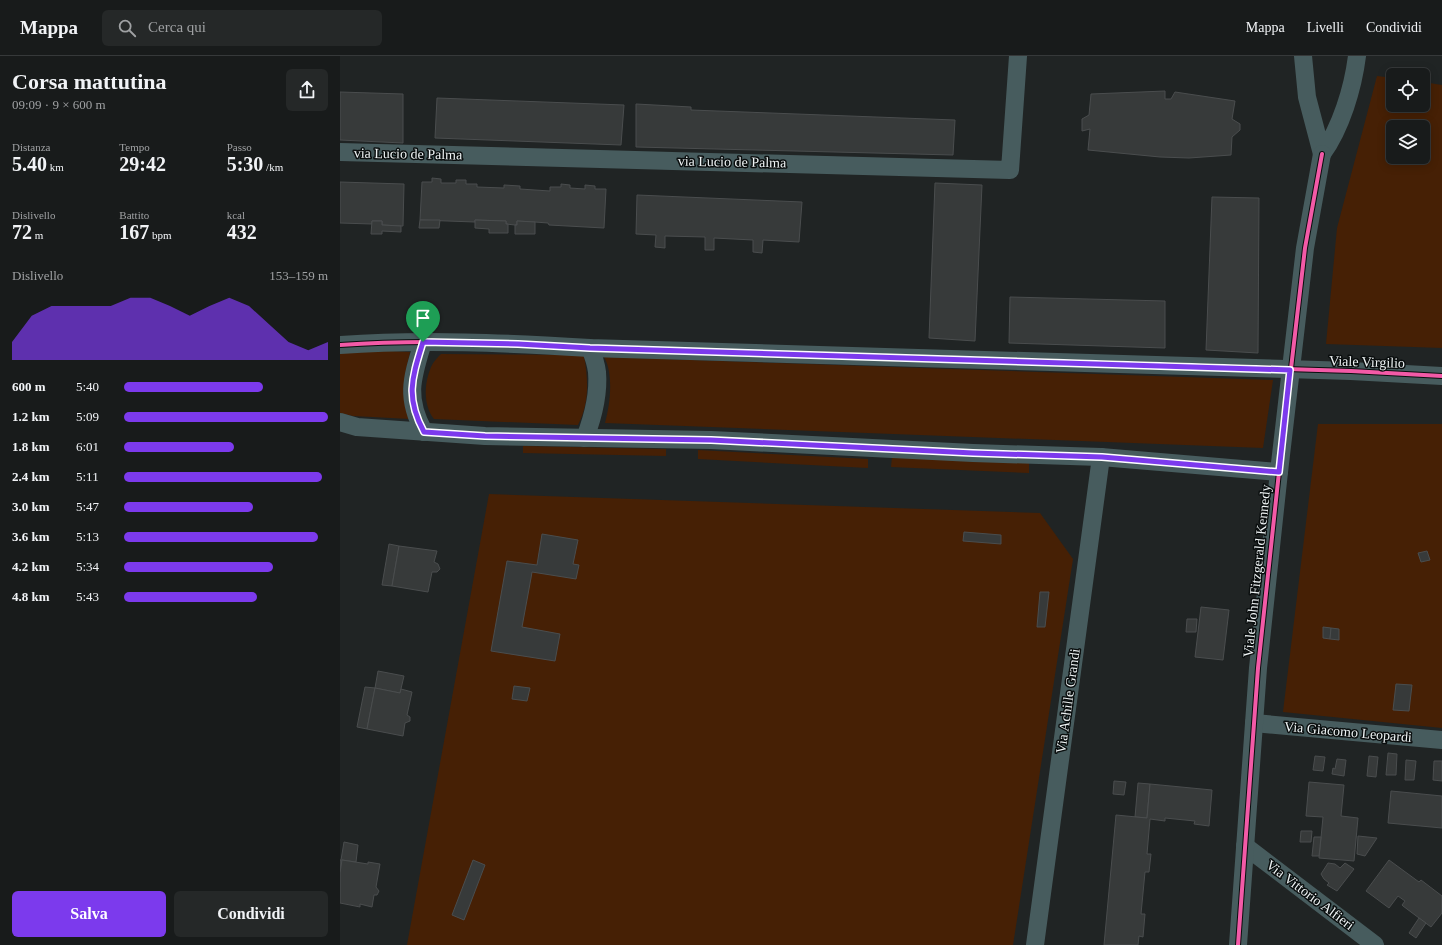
<!DOCTYPE html>
<html lang="it">
<meta charset="utf-8">
<style>
body{margin:0;font-family:"Times New Roman",serif;background:#252828;color:#f1f3f6;height:100vh;display:flex;flex-direction:column;font-size:15px;white-space:nowrap}
*{box-sizing:border-box;margin:0}
p{font-size:13px;color:#9fa1a3}
.icon{flex:none;width:22px;height:22px;fill:none;stroke:currentColor;stroke-width:2;stroke-linecap:round;stroke-linejoin:round}
.map{position:relative;flex:1;overflow:hidden}
.panel{display:flex;flex-direction:column;background:#181b1b;width:340px}
.panel>*{flex:none}
.fabs{position:absolute;left:1046px;top:12px;display:grid;gap:8px}
.fabs a{display:grid;place-items:center;width:44px;height:44px;border-radius:6px;background:#181b1b;box-shadow:0 2px 10px #0003,0 0 0 1px #36393a;font-size:20px}
.pin{position:absolute;display:grid;place-items:center;width:34px;height:34px;color:#fff;margin:-41px -17px;border-radius:50% 50% 50% 0;rotate:-45deg;box-shadow:0 0 4px #0007}
.pin .icon{rotate:45deg}
.round{display:grid;place-items:center;flex:none;width:42px;height:42px;border-radius:6px;background:#252828}
.head{display:flex;align-items:center;justify-content:space-between;height:68px;padding:0 12px}
h1{font-size:22px;font-weight:700;line-height:30px}
.metrics{display:grid;grid-template-columns:repeat(3,1fr);gap:6px;height:68px;padding:4px 12px}
.metrics div{display:grid;align-content:center}
.metrics b{font-size:20px;font-weight:700}
.metrics small{font-size:11px;font-weight:400}
.metrics p{font-size:11px}
.chart{height:112px;padding:8px 12px}
.chart p{display:flex;justify-content:space-between}
.chart svg{width:100%;height:72px;margin-top:4px;fill:#7c3aed;opacity:.7}
.button{display:flex;gap:8px;margin-top:auto;padding:8px 12px}
.button a{flex:1;height:46px;border-radius:6px;background:#7c3aed;color:#fff;font-size:16px;font-weight:700;line-height:46px;text-align:center}
.button a+a{background:#252828;color:#f1f3f6}
ul{padding:0 12px;list-style:none;font-size:13px}
li{display:grid;grid-template-columns:64px 48px 1fr;align-items:center;height:30px}
li i{height:10px;border-radius:5px;background:#7c3aed}
header{display:flex;align-items:center;gap:24px;box-sizing:border-box;height:56px;padding:0 20px;background:#181b1b;border-bottom:1px solid #36393a}
header strong{font-size:19px}
nav{display:flex;gap:22px;margin-inline-start:auto;font-size:14px}
.search{width:280px;height:36px;background:#252828;display:flex;align-items:center;gap:10px;box-sizing:border-box;padding:0 14px;border-radius:6px;color:#9fa1a3;font-size:15px}
main{display:flex;flex:1;min-height:0}
.map>svg:first-child{display:block}
.green{fill:#462005;fill-rule:evenodd}
.building{fill:#373a3a;stroke:#4a4d4e}
.lines{fill:none;stroke-linecap:round;stroke-linejoin:round}
.street{stroke:#475c5e;stroke-width:18}
.cycleway-casing{stroke:#0a0e0e;stroke-width:6}
.cycleway{stroke:#f35aa7;stroke-width:4}
.route-casing{stroke:#fff;stroke-width:8}
.route{stroke:#7c3aed;stroke-width:5}
.labels{text-anchor:middle;dominant-baseline:central;stroke-width:3;stroke-linejoin:round;paint-order:stroke}
.street-label{font-size:14px;fill:#eff4f5;stroke:#0a0e0e}
</style>
<header>
<strong>Mappa</strong>
<div class="search"><svg class="icon" aria-label="search" viewBox="0 0 24 24"><circle cx="10" cy="10" r="6"/><path d="M15 15l6 6"/></svg>Cerca qui</div>
<nav><a>Mappa</a><a>Livelli</a><a>Condividi</a></nav>
</header>
<main>
<section class="panel">
<div class="head"><div><h1>Corsa mattutina</h1><p>09:09 · 9 × 600 m</p></div><a class="round"><svg class="icon" aria-label="share" viewBox="0 0 24 24"><path d="M12 15V3M7 8l5-5 5 5M5 13v7h14v-7"/></svg></a></div>
<div class="metrics">
<div><p>Distanza</p><b>5.40<small> km</small></b></div>
<div><p>Tempo</p><b>29:42</b></div>
<div><p>Passo</p><b>5:30<small> /km</small></b></div>
</div>
<div class="metrics">
<div><p>Dislivello</p><b>72<small> m</small></b></div>
<div><p>Battito</p><b>167<small> bpm</small></b></div>
<div><p>kcal</p><b>432</b></div>
</div>
<div class="chart"><p><span>Dislivello</span>153–159 m</p>
<svg viewBox="0 0 160 44" preserveAspectRatio="none"><path d="M0 44V33L10 17L20 11L30 11L40 11L50 11L60 6L70 6L80 11L90 17L100 11L110 6L120 11L130 22L140 33L150 38L160 33V44z"/></svg>
</div>
<ul>
<li><b>600 m</b>5:40<i style="width:68%"></i></li>
<li><b>1.2 km</b>5:09<i style="width:100%"></i></li>
<li><b>1.8 km</b>6:01<i style="width:54%"></i></li>
<li><b>2.4 km</b>5:11<i style="width:97%"></i></li>
<li><b>3.0 km</b>5:47<i style="width:63%"></i></li>
<li><b>3.6 km</b>5:13<i style="width:95%"></i></li>
<li><b>4.2 km</b>5:34<i style="width:73%"></i></li>
<li><b>4.8 km</b>5:43<i style="width:65%"></i></li>
</ul>
<div class="button"><a>Salva</a><a>Condividi</a></div>
</section>
<div class="map">
<svg width="1102" height="889" viewBox="0 0 1102 889">
<rect width="100%" height="100%" fill="#202424"/>
<g class="green">
<path d="M1037 20 1053 22V49H1083V26L1102 29V292L986 288 997 172ZM1053 71H1083V101H1053Z"/>
<path d="M30 294 70 296C64 323 60 336 70 363L13 360 0 357V297Z"/>
<path d="M101 298 244 299C248 323 250 346 238 369L94 363C83 349 84 327 91 311 93 306 97 302 101 298Z"/>
<path d="M264 301 933 324 923 392 265 367C270 349 274 318 264 301Z"/>
<polygon points="978,368 1102,368 1102,672 943,656"/>
<polygon points="183,390 326,393 326,400 183,397"/>
<polygon points="358,394 528,403 528,412 358,403"/>
<polygon points="552,401 689,407 689,417 551,411"/>
<polygon points="149,438 700,457 733,503 673,889 67,889"/>
</g>
<g class="building">
<polygon points="825,35 825,43 831,43 835,36 895,45 892,63 900,68 900,74 892,81 891,99 849,102 820,101 748,94 750,73 742,75 742,63 749,59 751,38"/>
<polygon points="0,36 63,38 63,87 0,84"/>
<polygon points="97,42 284,49 281,89 95,82"/>
<polygon points="296,48 351,51 351,54 615,64 613,99 296,91"/>
<polygon points="92,122 101,123 101,127 116,127 116,124 126,124 126,128 137,128 137,131 164,132 164,129 180,130 180,133 210,135 210,131 221,131 221,128 230,129 230,132 245,133 245,129 255,130 255,133 266,133 264,172 209,169 208,167 195,166 177,165 177,169 175,169 166,168 166,165 135,164 135,166 80,164 82,126 92,126"/>
<polygon points="0,126 64,128 63,170 42,169 42,165 32,165 32,168 0,167"/>
<polygon points="595,127 642,129 635,285 589,282"/>
<polygon points="297,139 462,146 459,186 423,184 422,197 413,196 413,184 374,182 374,194 365,194 365,181 325,180 325,192 315,191 316,179 296,178"/>
<polygon points="872,141 919,142 918,297 866,294"/>
<polygon points="80,164 100,164 99,172 79,172"/>
<polygon points="135,164 166,165 166,168 168,168 168,177 149,177 149,173 135,172"/>
<polygon points="32,165 42,165 42,169 61,170 61,176 42,175 42,178 31,178"/>
<polygon points="177,165 195,166 195,178 175,178 175,169 177,169"/>
<polygon points="670,241 825,245 825,292 669,287"/>
<polygon points="624,476 661,479 661,488 623,485"/>
<polygon points="202,478 238,484 233,508 239,509 236,523 192,516 191,522 182,571 220,578 215,605 151,595 167,505 197,509"/>
<polygon points="49,488 59,490 52,530 42,529"/>
<polygon points="59,490 97,495 94,506 98,508 100,513 97,516 92,516 88,536 52,530"/>
<polygon points="1087,495 1090,504 1081,506 1078,497"/>
<polygon points="700,536 709,536 705,571 697,571"/>
<polygon points="861,551 889,554 883,604 855,601"/>
<polygon points="847,563 857,563 856,576 846,576"/>
<polygon points="983,571 991,572 990,583 983,582"/>
<polygon points="991,572 999,573 999,584 990,583"/>
<polygon points="38,615 64,620 60,637 35,632"/>
<polygon points="1056,628 1072,629 1069,655 1053,654"/>
<polygon points="174,630 190,632 187,645 172,643"/>
<polygon points="25,631 35,632 27,673 17,671"/>
<polygon points="35,632 60,637 61,633 72,636 67,659 70,661 70,665 65,667 63,680 27,673"/>
<polygon points="1048,697 1057,698 1056,719 1046,719"/>
<polygon points="975,700 985,701 983,715 973,714"/>
<polygon points="1029,700 1038,701 1036,721 1027,720"/>
<polygon points="997,703 1006,704 1004,720 992,718 993,712 995,713"/>
<polygon points="1066,704 1076,705 1074,724 1065,724"/>
<polygon points="1094,705 1102,705 1102,725 1093,724"/>
<polygon points="774,725 786,726 784,739 773,738"/>
<polygon points="969,726 1004,729 1001,760 1018,762 1014,805 979,802 983,761 966,760"/>
<polygon points="798,727 810,728 807,762 795,761"/>
<polygon points="810,728 872,734 869,770 854,768 855,765 825,762 825,765 810,763 807,798 811,798 809,816 805,816 801,858 805,858 803,881 799,880 798,889 764,889 776,759 807,762"/>
<polygon points="1051,735 1102,740 1102,772 1048,767"/>
<polygon points="961,775 972,775 971,786 960,786"/>
<polygon points="1018,780 1037,782 1025,800 1017,798"/>
<polygon points="974,781 981,781 979,800 972,800"/>
<polygon points="4,786 18,789 16,806 2,804 0,817 0,804 1,804"/>
<polygon points="2,804 28,808 28,806 40,808 36,831 39,835 37,839 34,839 32,851 20,848 20,851 0,847 0,817"/>
<polygon points="133,804 145,809 124,864 112,859"/>
<polygon points="1049,804 1079,826 1081,824 1102,840 1102,857 1091,871 1063,850 1062,849 1065,845 1058,840 1049,852 1026,835"/>
<polygon points="988,807 995,808 1000,812 1005,807 1014,813 997,835 987,829 989,827 984,823 981,818"/>
<polygon points="1079,862 1086,867 1076,882 1069,877"/>
</g>
<g class="lines">
<g class="street">
<path d="M963 0 967 41 982 98C1001 72 1013 32 1017 0"/>
<polyline points="0,96 670,114 678,0"/>
<path d="M83 286C72 322 65 341 84 376"/>
<path d="M0 289C83 283 167 287 250 292L1011 315 1102 320"/>
<polyline points="0,366 17,371 145,380 371,384 633,397 761,401 939,416"/>
<path d="M245 382C253 361 259 339 257 316 256 308 253 299 250 292"/>
<polyline points="914,667 1102,684"/>
<polyline points="905,790 1035,889"/>
<polyline points="695,889 761,401"/>
<polyline points="898,889 918,612 939,416 965,192 982,98"/>
</g>
<defs>
<g id="cycleway">
<path d="M0 289C83 283 167 287 250 292L1011 315 1102 320"/>
<polyline points="898,889 918,612 939,416 965,192 982,98"/>
</g>
</defs>
<use href="#cycleway" class="cycleway-casing"/>
<use href="#cycleway" class="cycleway"/>
</g>
<g class="lines">
<defs>
<path id="route" d="M83 286 178 288 250 292 950 314 939 416 762 401 633 397 371 384 145 380 84 376C65 341 72 322 83 286Z"/>
</defs>
<use href="#route" class="route-casing"/>
<use href="#route" class="route"/>
</g>
<g class="labels">
<g class="street-label">
<text transform="translate(68 98) rotate(1)">via Lucio de Palma</text>
<text transform="translate(392 106) rotate(1)">via Lucio de Palma</text>
<text transform="translate(1027 306) rotate(2)">Viale Virgilio</text>
<text transform="translate(917 515) rotate(-84)">Viale John Fitzgerald Kennedy</text>
<text transform="translate(728 645) rotate(-82)">Via Achille Grandi</text>
<text transform="translate(1008 676) rotate(5)">Via Giacomo Leopardi</text>
<text transform="translate(970 839) rotate(37)">Via Vittorio Alfieri</text>
</g>
</g>
</svg>
<div class="fabs">
<a><svg class="icon" aria-label="locate" viewBox="0 0 24 24"><circle cx="12" cy="12" r="6"/><path d="M12 2v4M12 18v4M2 12h4M18 12h4"/></svg></a>
<a><svg class="icon" aria-label="layers" viewBox="0 0 24 24"><path d="M12 4l9 5-9 5-9-5zM3 14l9 5 9-5"/></svg></a>
</div>
<div class="pin" style="left:83px;top:286px;background:#1e9e55"><svg class="icon" aria-label="arrive" viewBox="0 0 24 24"><path d="M6 21V4h12l-3 4 3 4H6"/></svg></div>
</div>
</main>
